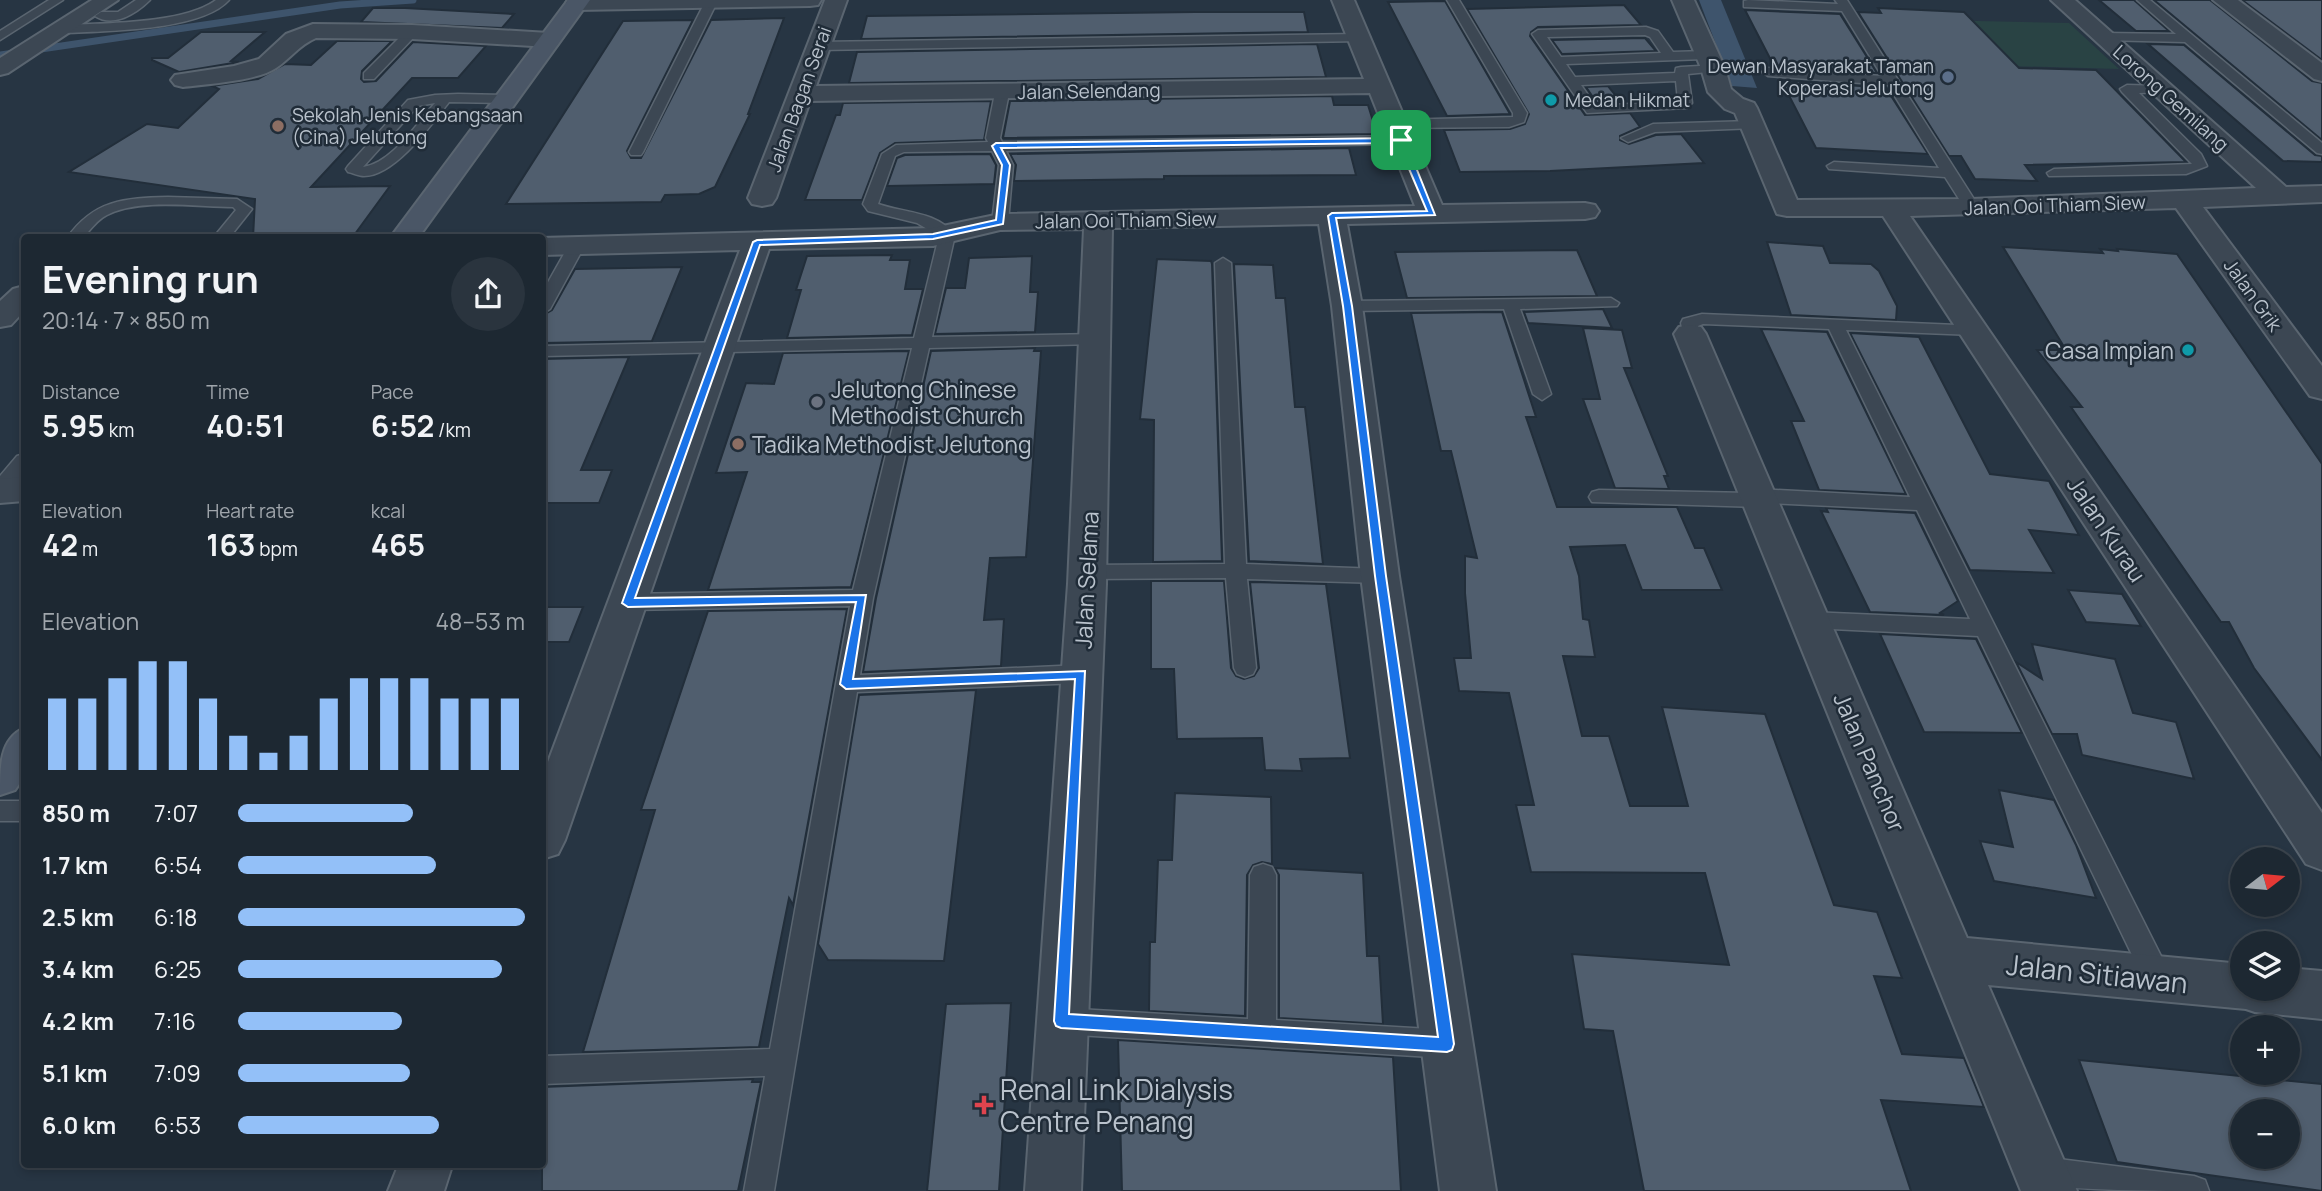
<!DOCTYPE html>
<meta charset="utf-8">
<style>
body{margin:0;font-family:Manrope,sans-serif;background:#2a343e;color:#f1f3f6;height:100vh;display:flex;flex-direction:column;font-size:26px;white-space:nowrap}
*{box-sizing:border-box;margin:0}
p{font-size:23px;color:#a0a6ac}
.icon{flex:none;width:38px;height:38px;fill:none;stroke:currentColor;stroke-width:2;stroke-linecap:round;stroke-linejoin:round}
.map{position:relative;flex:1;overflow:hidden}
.side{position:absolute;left:21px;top:234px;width:525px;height:934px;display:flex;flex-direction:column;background:#1d2832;border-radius:7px;box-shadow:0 4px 10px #0003,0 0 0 2px #3b444d}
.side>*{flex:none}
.needle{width:46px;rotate:74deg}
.tools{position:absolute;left:2230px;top:847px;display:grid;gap:14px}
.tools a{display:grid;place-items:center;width:70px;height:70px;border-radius:50%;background:#1d2832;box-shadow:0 4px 10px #0003,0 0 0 2px #3b444d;font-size:35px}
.pin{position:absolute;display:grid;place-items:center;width:60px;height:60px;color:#fff;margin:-30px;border-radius:14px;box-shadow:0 4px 10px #0006}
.round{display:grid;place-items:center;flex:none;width:74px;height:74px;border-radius:37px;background:#2a343e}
.overview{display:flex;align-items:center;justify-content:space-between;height:119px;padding:0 21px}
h1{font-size:38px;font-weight:700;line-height:52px}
.stats{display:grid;grid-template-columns:repeat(3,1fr);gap:10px;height:119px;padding:7px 21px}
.stats div{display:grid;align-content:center}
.stats b{font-size:30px;font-weight:700}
.stats small{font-size:19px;font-weight:400}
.stats p{font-size:19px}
.chart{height:196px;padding:14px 21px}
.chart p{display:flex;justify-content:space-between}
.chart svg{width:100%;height:126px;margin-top:7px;stroke:#93c0f8;stroke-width:6}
ul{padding:0 21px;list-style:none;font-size:23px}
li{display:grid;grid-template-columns:112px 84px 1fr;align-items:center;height:52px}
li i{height:18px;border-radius:9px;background:#93c0f8}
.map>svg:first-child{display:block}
.green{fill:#294344}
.water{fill:#3e546c}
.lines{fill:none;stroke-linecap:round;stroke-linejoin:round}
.stream{stroke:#3e546c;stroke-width:7}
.building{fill:#505e6e;stroke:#222e3a;stroke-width:2;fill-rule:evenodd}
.lane-casing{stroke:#5a6570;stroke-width:3}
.street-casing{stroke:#5a6570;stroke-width:4}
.secondary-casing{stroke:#5a6570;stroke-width:4}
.lane{fill:#3c4753;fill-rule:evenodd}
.street{fill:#3c4753;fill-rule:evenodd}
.secondary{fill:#4a5666;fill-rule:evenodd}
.route{fill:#1a73e8;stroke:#fff;stroke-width:2;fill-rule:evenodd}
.service-dot{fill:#5c6f8a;stroke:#202c38;stroke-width:2.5}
.culture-dot{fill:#0f9aa8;stroke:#202c38;stroke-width:2.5}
.education-dot{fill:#8d6e63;stroke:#202c38;stroke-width:2.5}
.worship-dot{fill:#6b7280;stroke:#202c38;stroke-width:2.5}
.health-dot{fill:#e0444e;stroke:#202c38;stroke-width:2.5}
.labels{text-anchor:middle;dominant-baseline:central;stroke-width:5;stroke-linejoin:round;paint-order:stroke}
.far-poi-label{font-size:19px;fill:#b9c2cc;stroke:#202c38;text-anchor:start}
.far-street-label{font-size:19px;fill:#b9c2cc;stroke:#202c38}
.poi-label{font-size:23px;fill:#b9c2cc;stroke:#202c38;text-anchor:start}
.street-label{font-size:23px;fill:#b9c2cc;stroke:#202c38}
.near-street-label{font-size:28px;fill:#b9c2cc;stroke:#202c38}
.near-poi-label{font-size:28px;fill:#b9c2cc;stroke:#202c38;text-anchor:start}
</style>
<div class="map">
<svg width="2322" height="1191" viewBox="0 0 2322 1191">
<rect width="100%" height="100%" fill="#273543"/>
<polygon class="green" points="1934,20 2069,23 2119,69 1973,65"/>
<polygon class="water" points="1699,0 1721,0 1757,88 1732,86"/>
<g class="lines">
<polyline class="stream" points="0,55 340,5 413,0"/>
</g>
<g class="building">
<polygon points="2099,0 2134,0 2169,31 2136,31"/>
<polygon points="2154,0 2210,0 2312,81 2322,83 2322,140"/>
<polygon points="2242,0 2322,0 2322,60"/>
<polygon points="1445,1 1510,114 1447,116 1388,2"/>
<polygon points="1624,5 1641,25 1538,27 1531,32 1530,36 1585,115 1630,113 1640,127 1620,136 1620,140 1629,144 1656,135 1681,134 1704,163 1550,171 1460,172 1444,130 1510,129 1525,124 1529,114 1467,9"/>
<polygon points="373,8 405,8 514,14 502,28 361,22"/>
<polygon points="1878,8 1964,12 2019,68 2096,70 2186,162 2025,165 2037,181 1975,179 1961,156 1949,156 1858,12 1881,13"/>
<polygon points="1745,10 1840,14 1877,73 1774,66"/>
<polygon points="1195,12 1304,12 1308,32 861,39 867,16"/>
<polygon points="784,18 748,114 750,114 715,187 699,194 665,195 661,202 506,204 623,21 693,20 627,151 631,158 641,158 711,20"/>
<polygon points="201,32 265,32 231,61 239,62 179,72 152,60 152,58 168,58"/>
<polygon points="1645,38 1656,51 1562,54 1552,40"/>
<polygon points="337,41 392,41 362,71 361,79 364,82 376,81 413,42 486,46 458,78 412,78 311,187 390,186 352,238 253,238 255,199 69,172 147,124 178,128 219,89 212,86 258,79 285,64 311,65"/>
<polygon points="1317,44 1326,77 849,83 857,52"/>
<polygon points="2148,44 2184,45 2315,155 2322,156 2322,162 2283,161"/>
<polygon points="1781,80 1886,88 1928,154 1816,148"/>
<polygon points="1608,86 1621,102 1597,103 1586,87"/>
<polygon points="1332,96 1334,105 1368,105 1377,134 1003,138 1010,101"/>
<polygon points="991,101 984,140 895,143 880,153 862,200 805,200 836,115 840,115 843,103"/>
<polygon points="1349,148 1356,175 1164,176 1164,179 1014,181 1016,165 1010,154"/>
<polygon points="990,154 996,165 994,184 887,186 897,158 905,155"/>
<polygon points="1767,242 1823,246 1830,263 1871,264 1879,271 1897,306 1896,320 1791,315"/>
<polygon points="2003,247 2103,253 2100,249 2118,251 2117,249 2177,254 2322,464 2322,760 2254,668 2229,622 2221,622 2071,407 2082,407 2037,350 2066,350"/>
<polygon points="1577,250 1597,296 1407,298 1395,252"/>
<polygon points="892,255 890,260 910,260 905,289 923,289 912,335 787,338 801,290 796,290 807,256"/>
<polygon points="1032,256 1030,292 1038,292 1035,332 935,334 946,288 965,288 969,258"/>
<polygon points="1157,259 1211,261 1212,264 1222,561 1153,562 1154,420 1140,419"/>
<polygon points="1234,264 1273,265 1276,298 1285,298 1295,407 1305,407 1323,564 1249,561"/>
<polygon points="682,267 652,341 542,343 542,316 552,310 575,269"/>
<polygon points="1603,309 1612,328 1528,323 1524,312"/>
<polygon points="1502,312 1536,417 1526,417 1557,507 1677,507 1695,548 1704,548 1722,590 1642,590 1625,545 1570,547 1579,576 1583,619 1589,620 1595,657 1563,656 1582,736 1609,736 1630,806 1688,806 1662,707 1765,714 1834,905 1877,912 1902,978 1874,976 1902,1054 1964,1058 1984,1107 1881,1100 1911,1191 1644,1191 1613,1031 1584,1029 1572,954 1729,965 1705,873 1531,872 1516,805 1534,805 1509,693 1459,691 1454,658 1471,658 1465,593 1465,556 1477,558 1451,451 1441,451 1411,313"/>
<polygon points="1583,328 1622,330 1632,368 1624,368 1668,476 1664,476 1669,489 1615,488 1583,399 1600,399"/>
<polygon points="1761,329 1827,332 1906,494 1819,490 1791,421 1804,421"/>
<polygon points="1850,333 1919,337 1990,474 2049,481 2079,535 2029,530 2054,573 1970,570"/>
<polygon points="1035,348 1034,351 1041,351 1026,557 990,558 984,620 1004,619 1001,666 863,672 876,598 931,351"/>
<polygon points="909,351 851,587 708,590 747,472 716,473 746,383 774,384 783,353"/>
<polygon points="629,357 581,470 612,470 599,503 542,503 542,359"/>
<polygon points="1826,508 1915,513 1958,601 1940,613 1944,615 1870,612 1821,511 1828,512"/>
<polygon points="1151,581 1224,581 1231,668 1236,676 1244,679 1254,676 1259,668 1250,582 1326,584 1350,758 1300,759 1302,771 1265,770 1262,738 1177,739 1174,669 1151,669"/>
<polygon points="2068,590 2122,594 2141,626 2086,622"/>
<polygon points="542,607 583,607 569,642 542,642"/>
<polygon points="847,609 793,905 789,898 759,1047 583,1052 655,810 641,810 708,611"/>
<polygon points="1880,634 1976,639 2022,733 1924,732"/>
<polygon points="2032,644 2115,659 2133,713 2176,722 2194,779 2082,755 2077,734 2052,734 2016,662 2042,679"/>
<polygon points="976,690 944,961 828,960 818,944 859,695"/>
<polygon points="1999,790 2054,800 2076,845 2096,898 1994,881 1980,841 2013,847"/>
<polygon points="1175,793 1271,797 1272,864 1262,862 1253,865 1247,875 1245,1016 1149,1011 1150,942 1155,942 1158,860 1172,860"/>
<polygon points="1275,868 1363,873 1367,956 1379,956 1383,1024 1279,1018 1279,875"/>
<polygon points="1011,1003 999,1191 927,1191 946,1004"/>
<polygon points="1118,1040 1393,1057 1401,1191 1122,1191"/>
<path d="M2079 1060 2322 1084V1191L2117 1162ZM2242 1111H2287V1157H2242Z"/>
<polygon points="753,1079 752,1082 761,1082 738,1191 542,1191 542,1087"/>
</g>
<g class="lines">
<defs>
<g id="lane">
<polygon points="49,0 63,0 0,40 0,31"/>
<path d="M136 0H150C136 14 113 28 95 16L101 12H118Z"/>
<path d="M216 0H229C201 31 106 31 64 33L58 29 64 25C104 23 184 24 216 0Z"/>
<polygon points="706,0 718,0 643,152 641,155 631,155 629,152"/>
<polygon points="1447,0 1459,0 1527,113 1524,122 1509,127 1395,128 1388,124 1395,120 1513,117 1513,113"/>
<polygon points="1748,0 1838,4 1835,0 1847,0 1979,207 1976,210 1966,210 1945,177 1829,169 1827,166 1834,162 1939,168 1888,85 1768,76 1762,72 1768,68 1882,76 1842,11 1744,7 1744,1"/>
<polygon points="2137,0 2150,0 2322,143 2322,154 2317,153 2185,42 2099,40 2097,37 2103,33 2176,34"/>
<path d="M1646 27 1658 31 1673 52 1705 51 1711 55 1705 59 1566 64 1575 77 1675 73 1676 68 1681 67 1718 65V71L1688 74 1692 103 1687 108 1587 113 1532 34 1538 30ZM1645 35 1650 37 1661 53 1561 57 1547 37ZM1676 81 1678 101 1596 106 1581 85Z"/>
<polygon points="412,28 416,29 416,35 374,79 364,79 364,73 408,29"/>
<polygon points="1359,34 1365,38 1363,41 818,50 812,46 818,42"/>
<polygon points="2127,85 2166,86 2166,92 2139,93 2201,154 2207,166 2186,174 2049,176 2047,173 2054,169 2192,164 2122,92 2120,89"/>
<path d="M1002 89 1009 93 1000 138 1002 142 1401 136 1408 140 1401 144 1006 151 1013 165 1008 222 1000 227 992 222 999 165 992 151 904 152 895 156 878 204C904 213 936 211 955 235L932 337 1097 334 1106 339 1097 344 929 348 873 598 860 675 1081 665 1089 668 1092 674 1089 680 1081 683 857 692 774 1191H744L765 1076 542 1084V1056L770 1049 850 606 628 610 621 607 617 602 621 597 628 594 853 590 912 348 542 356V346L914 338 939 236 917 223 868 211 863 204 882 154 896 145 988 142 986 138 995 93Z"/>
<path d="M458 94 504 95 511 99 504 103 449 102C432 124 395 176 364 176 359 176 353 173 348 172L346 169 348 166 408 100 435 95ZM435 103C416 124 392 163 363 167L418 106Z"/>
<polygon points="1751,121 1756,122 1756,128 1655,132 1628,142 1621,138 1653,124"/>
<path d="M168 197 237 199 252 209 229 238H213L236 210 233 207C197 207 140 198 107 215 97 220 90 230 83 238H67C94 200 124 198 168 197Z"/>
<polygon points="577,240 585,245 550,309 542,314 542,293 569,245"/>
<polygon points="1223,258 1231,263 1246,564 1380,569 1387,571 1390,576 1387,581 1380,583 1247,579 1256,668 1253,674 1245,677 1237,674 1234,668 1226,578 1087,579 1080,577 1077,572 1080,567 1087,565 1225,564 1215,263"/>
<polygon points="1611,298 1619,303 1617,306 1520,309 1551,394 1542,400 1533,394 1504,309 1347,311 1339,306 1347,301"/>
<polygon points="1702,314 1980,326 1982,330 1980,334 1974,335 1846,330 2168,970 2171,979 2168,988 2158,992 2148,988 1978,636 1810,628 1802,626 1799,620 1802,614 1810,612 1970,619 1917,510 1768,503 1760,507 1592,502 1589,497 1592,492 1599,490 1750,493 1758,489 1910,497 1829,329 1703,324 1698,326 1696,338 1684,338 1681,323 1683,319"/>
<polygon points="24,454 24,472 7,493 0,495 0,476 17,456"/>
<rect x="0" y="801" width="24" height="20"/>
<polygon points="1263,864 1272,867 1276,875 1276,1020 1447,1030 1457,1034 1461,1044 1457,1054 1447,1058 1061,1034 1051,1030 1047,1021 1051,1012 1061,1008 1248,1019 1250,875 1254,867"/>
<path d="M2043 1157 2194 1176 2205 1180 2209 1191C2163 1191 2072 1191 2032 1183L2028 1172 2032 1161Z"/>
</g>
<g id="street">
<polygon points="92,0 118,0 8,73 0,75 0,58"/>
<polygon points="568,0 821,0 818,5 810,6 577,10 569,8 566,3"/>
<polygon points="825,0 847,0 816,86 1364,79 1332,0 1354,0 1442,205 1585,203 1595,205 1599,211 1595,217 1585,219 1347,224 1362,306 1399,576 1496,1191 1440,1191 1361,576 1332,306 1319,224 1112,228 1106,584 1081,1191 1025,1191 1068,584 1084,229 1000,230 933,246 769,249 565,840 558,854 542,859 542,778 740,250 542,255 542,238 540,238 933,228 1000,214 1415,206 1370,93 810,101 776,198 772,204 762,206 752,204 748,198"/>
<polygon points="1672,0 1694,0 1725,68 1731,89 1743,99 1754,103 1757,108 1797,200 1971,199 2256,188 2051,0 2075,0 2286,187 2322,186 2322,202 2203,207 2322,366 2322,399 2310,396 2176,208 1910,216 2322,813 2322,870 2306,864 1883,216 1787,216 1777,214 1735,113 1725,109 1708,92 1701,68"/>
<polygon points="2213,0 2238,0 2322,63 2322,81 2314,79"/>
<path d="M313 24 412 25 549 33 557 35 560 40 557 45 549 47 412 39 316 38C299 45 291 58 276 68 257 81 207 84 183 87L175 85 171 80 175 75 234 66 259 59 286 34Z"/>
<polygon points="24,286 24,311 11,325 0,327 0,301 13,289"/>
<polygon points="1690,325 1701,327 1706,334 1967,938 2242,964 2242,989 2287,989 2287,968 2322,971 2322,1019 2255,1012 2246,1009 1988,985 2077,1191 2021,1191 1674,334 1679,327"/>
<polygon points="24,477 24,501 0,503 0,479"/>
<polygon points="398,1166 452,1166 444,1191 388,1191"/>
</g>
<g id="secondary">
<polygon points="568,0 590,0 418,238 390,238"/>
<path d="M24 728V777L15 790 0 795C0 765 0 739 24 728Z"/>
</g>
</defs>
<use href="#lane" class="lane-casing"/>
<use href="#street" class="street-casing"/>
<use href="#secondary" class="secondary-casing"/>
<use href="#lane" class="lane"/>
<use href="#street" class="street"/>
<use href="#secondary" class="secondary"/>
</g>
<path class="route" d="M1401 138 1405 140 1435 215 1336 218 1352 306 1386 576 1454 1044 1452 1050 1447 1052 1061 1028 1056 1026 1054 1021 1075 679 846 689 840 684 856 602 628 607 622 603 753 242 757 240 933 234 996 220 1002 165 992 146 996 143ZM1398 143 1427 211 1332 213 1328 216 1343 306 1375 576 1438 1037 1069 1014 1085 671 853 679 866 595 635 598 760 245 933 239 1003 224 1010 165 1001 148Z"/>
<circle class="service-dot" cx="1948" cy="77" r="7"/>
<g class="culture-dot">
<circle cx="1551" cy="100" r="7"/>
<circle cx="2188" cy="350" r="7"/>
</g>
<g class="education-dot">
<circle cx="278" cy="126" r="7"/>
<circle cx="738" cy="444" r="7"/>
</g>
<circle class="worship-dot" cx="817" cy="402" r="7"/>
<path class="health-dot" d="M980.5 1094.5h7v7h7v7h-7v7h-7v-7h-7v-7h7z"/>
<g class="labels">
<g class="far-poi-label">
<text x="1934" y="66" text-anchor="end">Dewan Masyarakat Taman<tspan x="1934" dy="22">Koperasi Jelutong</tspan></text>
<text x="1565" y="100">Medan Hikmat</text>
<text x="292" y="115">Sekolah Jenis Kebangsaan<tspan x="292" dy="22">(Cina) Jelutong</tspan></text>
</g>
<g class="far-street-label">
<text transform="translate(1089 91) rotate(-1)">Jalan Selendang</text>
<text transform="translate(2171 98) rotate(42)">Lorong Gemilang</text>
<text transform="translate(799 99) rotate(-70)">Jalan Bagan Serai</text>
<text transform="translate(2055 205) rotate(-2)">Jalan Ooi Thiam Siew</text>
<text transform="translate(1126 220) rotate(-1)">Jalan Ooi Thiam Siew</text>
<text transform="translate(2253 295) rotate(54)">Jalan Grik</text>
</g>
<g class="poi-label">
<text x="2174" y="350" text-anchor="end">Casa Impian</text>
<text x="831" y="389">Jelutong Chinese<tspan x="831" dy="26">Methodist Church</tspan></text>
<text x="752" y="444">Tadika Methodist Jelutong</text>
</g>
<g class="street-label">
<text transform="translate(2107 529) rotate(56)">Jalan Kurau</text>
<text transform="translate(1086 580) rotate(-87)">Jalan Selama</text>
<text transform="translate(1870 762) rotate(67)">Jalan Panchor</text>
</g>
<g class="near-street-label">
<text transform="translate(2097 973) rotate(6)">Jalan Sitiawan</text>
</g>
<g class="near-poi-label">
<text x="1000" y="1089">Renal Link Dialysis<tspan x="1000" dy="32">Centre Penang</tspan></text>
</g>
</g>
</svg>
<div class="tools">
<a><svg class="needle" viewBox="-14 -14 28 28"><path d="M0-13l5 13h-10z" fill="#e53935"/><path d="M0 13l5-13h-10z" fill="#a0a6ac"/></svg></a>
<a><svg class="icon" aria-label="layers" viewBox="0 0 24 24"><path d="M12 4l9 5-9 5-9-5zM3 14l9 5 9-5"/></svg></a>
<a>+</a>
<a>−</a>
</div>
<div class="pin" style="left:1401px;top:140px;background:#1e9e55"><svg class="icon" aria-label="arrive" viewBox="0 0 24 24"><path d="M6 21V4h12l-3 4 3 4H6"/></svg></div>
<section class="side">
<div class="overview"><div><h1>Evening run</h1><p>20:14 · 7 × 850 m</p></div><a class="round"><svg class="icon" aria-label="share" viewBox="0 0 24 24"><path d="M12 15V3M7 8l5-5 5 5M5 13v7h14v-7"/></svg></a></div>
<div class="stats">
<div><p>Distance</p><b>5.95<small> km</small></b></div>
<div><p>Time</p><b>40:51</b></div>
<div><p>Pace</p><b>6:52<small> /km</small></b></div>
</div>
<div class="stats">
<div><p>Elevation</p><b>42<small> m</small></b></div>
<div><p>Heart rate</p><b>163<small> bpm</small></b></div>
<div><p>kcal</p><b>465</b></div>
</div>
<div class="chart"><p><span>Elevation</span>48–53 m</p>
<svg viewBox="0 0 160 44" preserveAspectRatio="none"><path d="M5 44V19M15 44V19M25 44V12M35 44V6M45 44V6M55 44V19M65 44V32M75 44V38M85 44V32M95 44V19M105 44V12M115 44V12M125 44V12M135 44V19M145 44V19M155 44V19"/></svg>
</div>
<ul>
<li><b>850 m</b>7:07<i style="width:61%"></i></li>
<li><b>1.7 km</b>6:54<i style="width:69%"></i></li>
<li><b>2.5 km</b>6:18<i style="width:100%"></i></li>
<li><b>3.4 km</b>6:25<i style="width:92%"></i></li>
<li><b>4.2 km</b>7:16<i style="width:57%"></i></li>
<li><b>5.1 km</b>7:09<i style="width:60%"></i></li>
<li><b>6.0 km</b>6:53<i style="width:70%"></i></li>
</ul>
</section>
</div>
